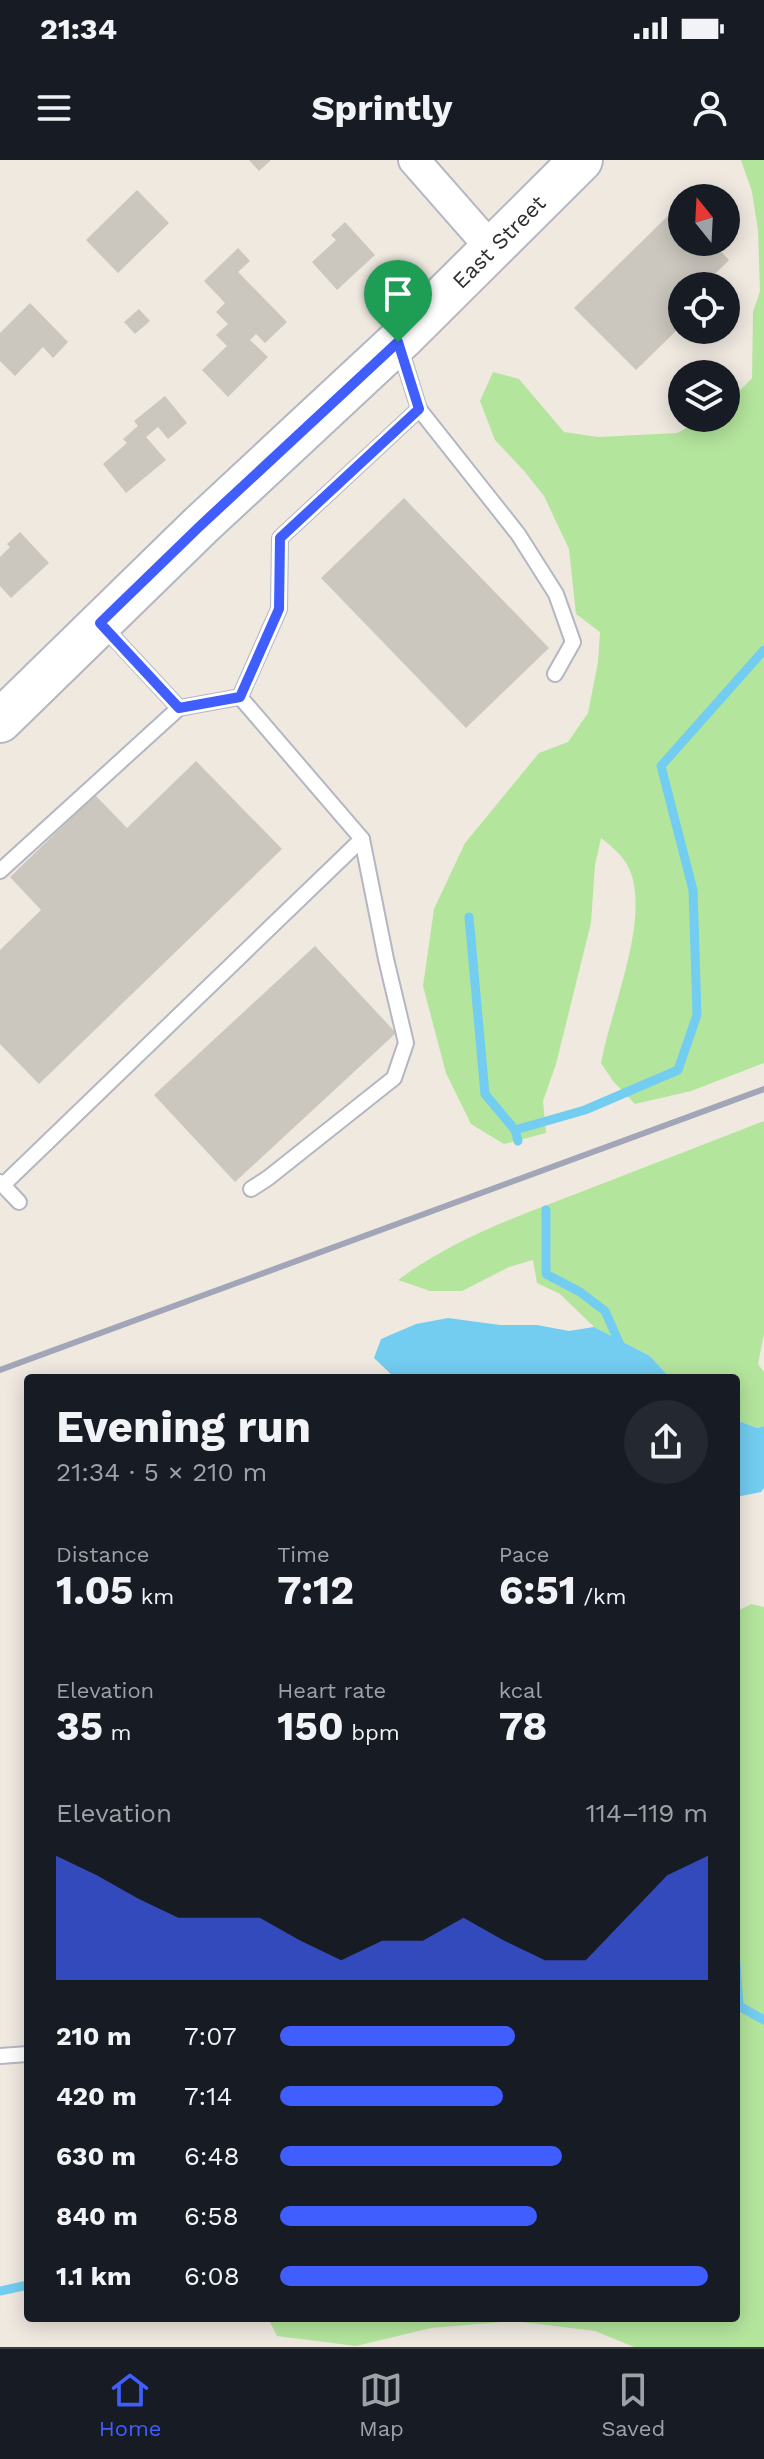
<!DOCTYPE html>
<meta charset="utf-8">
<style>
body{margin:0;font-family:"Work Sans",sans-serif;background:#242831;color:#f1f3f6;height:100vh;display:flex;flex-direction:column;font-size:30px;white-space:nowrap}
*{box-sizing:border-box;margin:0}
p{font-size:26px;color:#9ea1a6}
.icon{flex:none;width:44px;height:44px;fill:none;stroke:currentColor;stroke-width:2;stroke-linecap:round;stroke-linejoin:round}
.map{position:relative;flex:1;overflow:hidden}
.drawer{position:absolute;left:24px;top:1214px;width:716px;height:948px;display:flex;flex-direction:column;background:#171b24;border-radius:8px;box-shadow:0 4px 20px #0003}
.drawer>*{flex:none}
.needle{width:52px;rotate:342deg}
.buttons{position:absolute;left:668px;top:24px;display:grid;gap:16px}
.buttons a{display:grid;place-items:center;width:72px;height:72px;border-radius:50%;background:#171b24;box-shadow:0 4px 20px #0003;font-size:40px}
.pin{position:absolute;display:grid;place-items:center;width:68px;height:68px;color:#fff;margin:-82px -34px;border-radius:50% 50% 50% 0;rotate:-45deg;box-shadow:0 0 8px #0007}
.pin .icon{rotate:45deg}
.round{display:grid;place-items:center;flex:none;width:84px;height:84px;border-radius:42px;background:#242831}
.summary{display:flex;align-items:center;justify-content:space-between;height:136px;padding:0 32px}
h1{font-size:44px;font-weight:700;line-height:60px}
.stats{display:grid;grid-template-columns:repeat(3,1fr);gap:12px;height:136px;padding:8px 32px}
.stats div{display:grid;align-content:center}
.stats b{font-size:40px;font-weight:700}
.stats small{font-size:22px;font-weight:400}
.stats p{font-size:22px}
.chart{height:224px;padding:16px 32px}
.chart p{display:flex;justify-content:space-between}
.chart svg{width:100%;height:144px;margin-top:8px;fill:#405efd;opacity:.7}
ul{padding:0 32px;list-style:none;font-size:26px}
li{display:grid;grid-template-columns:128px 96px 1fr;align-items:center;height:60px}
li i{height:20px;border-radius:10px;background:#405efd}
.status{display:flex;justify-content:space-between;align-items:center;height:56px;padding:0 40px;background:#171b24;direction:ltr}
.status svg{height:22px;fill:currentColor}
header{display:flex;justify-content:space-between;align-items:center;height:104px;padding:0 32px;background:#171b24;font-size:36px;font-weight:700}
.dock{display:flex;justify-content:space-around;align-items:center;height:112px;border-top:2px solid #363941;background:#171b24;font-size:22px;color:#9ea1a6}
.dock a{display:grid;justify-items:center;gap:4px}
.dock .active{color:#405efd}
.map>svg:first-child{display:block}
.green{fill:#b4e59d}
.water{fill:#73cdf1}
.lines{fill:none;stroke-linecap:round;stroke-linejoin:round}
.stream{stroke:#73cdf1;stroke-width:9}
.building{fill:#cbc7be}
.lane-casing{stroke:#b4b6c1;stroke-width:18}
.street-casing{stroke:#b4b6c1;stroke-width:34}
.secondary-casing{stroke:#b4b6c1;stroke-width:46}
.lane{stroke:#fff;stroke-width:14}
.street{stroke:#fff;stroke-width:30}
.secondary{stroke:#fff;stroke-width:42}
.rail{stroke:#a2a5b8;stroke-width:6}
.route-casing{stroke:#fff;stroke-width:16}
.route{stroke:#405efd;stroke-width:10}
.labels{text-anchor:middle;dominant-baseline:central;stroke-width:8;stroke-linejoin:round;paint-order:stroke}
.street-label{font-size:22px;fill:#2e2e2e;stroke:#fff}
</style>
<div class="status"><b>21:34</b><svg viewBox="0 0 49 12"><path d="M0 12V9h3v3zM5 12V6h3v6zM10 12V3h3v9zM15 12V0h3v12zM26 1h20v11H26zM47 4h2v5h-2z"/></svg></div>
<header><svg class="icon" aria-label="menu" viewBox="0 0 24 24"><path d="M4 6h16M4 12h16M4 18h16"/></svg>Sprintly<svg class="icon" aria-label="person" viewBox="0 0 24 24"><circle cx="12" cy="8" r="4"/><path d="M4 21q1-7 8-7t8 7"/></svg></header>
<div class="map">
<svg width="764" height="2187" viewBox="0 0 764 2187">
<rect width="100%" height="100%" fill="#efe9e0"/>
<g class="green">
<path d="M741 0H764V903L691 931 635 944 613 921 601 903C611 849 647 768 632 716 627 699 614 688 601 678L595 705 591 763 556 904 543 941 546 973 504 984 471 964 446 913 423 826 434 749 465 683 539 593 568 582 588 553 598 502 600 472 576 454 569 389 544 336 525 312 495 280 480 241 493 212 519 219 564 272 598 277 677 273 706 258H726V245L752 218 753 152 760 131 758 70 752 32Z"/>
<path d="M764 961V1174L758 1204 764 1212V1266L757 1268 736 1260V1218H670L650 1196 594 1167 560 1134 537 1123 533 1100 509 1107 462 1131H430L398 1120C455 1078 521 1055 586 1030 645 1007 705 984 764 961Z"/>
<polygon points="751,1444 764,1447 764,2187 634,2187 595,2171 514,2161 431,2168 356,2186 277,2176 268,2158 736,2158 736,1452"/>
</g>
<g class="water">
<polygon points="448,1158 500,1165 537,1165 569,1171 594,1167 650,1196 670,1218 395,1218 374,1198 381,1179 416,1164"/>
<polygon points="736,1260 757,1268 764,1266 764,1328 761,1332 736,1337"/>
</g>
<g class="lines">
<g class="stream">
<polyline points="469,757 485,934 515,970 518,981"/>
<polyline points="515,970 585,950 678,910 697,855 693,730 661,606 764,490"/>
<polyline points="546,1050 546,1114 580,1132 605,1151 622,1189"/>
<polyline points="736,1803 739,1846"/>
<polyline points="736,1847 739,1846 764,1860"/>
<polyline points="0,2131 28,2125"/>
</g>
</g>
<g class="building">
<polygon points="249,0 271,0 259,11"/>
<polygon points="137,30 169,63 118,113 86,80"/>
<polygon points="677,47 682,52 682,82 712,82 729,100 703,126 682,126 682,165 636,210 574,148"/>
<polygon points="345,62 375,95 337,130 312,102 336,80 331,75"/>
<polygon points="238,88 250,101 238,112 287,162 265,183 256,174 250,180 268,197 228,237 202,210 227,186 216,175 228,164 216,152 225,143 204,121"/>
<polygon points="30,143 68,182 53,198 43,187 15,216 0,201 0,173"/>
<polygon points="139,149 150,161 135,174 124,162"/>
<polygon points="165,236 187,263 168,279 158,267 146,277 166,300 126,333 103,304 127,283 123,279 138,266 134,261"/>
<polygon points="404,338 549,488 466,568 321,418"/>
<polygon points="20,372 49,403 11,438 0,426 0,397 10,387 7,384"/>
<polygon points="196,601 282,689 39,924 0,884 0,790 41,750 10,717 95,635 127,668"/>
<polygon points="315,786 396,873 235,1022 154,935"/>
</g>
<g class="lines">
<defs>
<g id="lane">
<polyline points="419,249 518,374 556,434 573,482 555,514"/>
<polyline points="240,537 279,449 280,378 419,249 400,188"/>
<polyline points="0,711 179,548 103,466"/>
<polyline points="0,1022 19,1042"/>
<polyline points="3,1025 362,679 240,537 179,548"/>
<polyline points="251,1029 268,1018 394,918 406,883 386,799 362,679"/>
<polyline points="0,1896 28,1894"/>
</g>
<polyline id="street" points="414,0 492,89"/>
<polyline id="secondary" points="0,561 200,366 402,178 581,0"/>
</defs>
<use href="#lane" class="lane-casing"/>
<use href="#street" class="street-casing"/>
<use href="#secondary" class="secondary-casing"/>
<use href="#lane" class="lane"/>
<use href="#street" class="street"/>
<use href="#secondary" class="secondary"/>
<polyline class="rail" points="0,1210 764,929"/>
</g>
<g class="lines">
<defs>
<polygon id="route" points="398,182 419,249 280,378 279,449 240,537 179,548 100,463 200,366"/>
</defs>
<use href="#route" class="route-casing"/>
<use href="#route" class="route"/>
</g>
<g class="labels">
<g class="street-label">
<text transform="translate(499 82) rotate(-45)">East Street</text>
</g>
</g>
</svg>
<div class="buttons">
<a><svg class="needle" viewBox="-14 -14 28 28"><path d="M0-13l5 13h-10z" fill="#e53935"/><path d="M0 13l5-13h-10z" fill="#9ea1a6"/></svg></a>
<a><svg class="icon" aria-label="locate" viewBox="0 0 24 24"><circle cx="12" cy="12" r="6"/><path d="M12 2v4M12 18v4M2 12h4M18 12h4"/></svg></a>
<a><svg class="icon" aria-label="layers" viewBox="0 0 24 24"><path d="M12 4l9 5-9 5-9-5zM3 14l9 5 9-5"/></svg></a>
</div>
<div class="pin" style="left:398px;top:182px;background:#1e9e55"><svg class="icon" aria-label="arrive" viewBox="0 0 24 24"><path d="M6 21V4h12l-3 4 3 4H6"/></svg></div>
<section class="drawer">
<div class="summary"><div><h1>Evening run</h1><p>21:34 · 5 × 210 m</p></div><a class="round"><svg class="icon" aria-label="share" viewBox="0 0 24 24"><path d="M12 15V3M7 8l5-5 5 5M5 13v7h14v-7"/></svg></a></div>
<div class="stats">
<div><p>Distance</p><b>1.05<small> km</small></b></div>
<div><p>Time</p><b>7:12</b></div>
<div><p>Pace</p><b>6:51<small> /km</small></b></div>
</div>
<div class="stats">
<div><p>Elevation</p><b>35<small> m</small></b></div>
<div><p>Heart rate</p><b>150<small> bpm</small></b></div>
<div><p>kcal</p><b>78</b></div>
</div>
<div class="chart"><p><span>Elevation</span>114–119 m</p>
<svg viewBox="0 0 160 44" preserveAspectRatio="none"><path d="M0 44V6L10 12L20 19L30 25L40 25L50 25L60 32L70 38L80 32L90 32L100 25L110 32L120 38L130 38L140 25L150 12L160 6V44z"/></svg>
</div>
<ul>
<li><b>210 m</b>7:07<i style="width:55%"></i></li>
<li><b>420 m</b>7:14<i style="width:52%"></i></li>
<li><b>630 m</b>6:48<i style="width:66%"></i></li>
<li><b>840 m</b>6:58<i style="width:60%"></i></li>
<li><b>1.1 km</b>6:08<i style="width:100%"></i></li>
</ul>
</section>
</div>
<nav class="dock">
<a class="active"><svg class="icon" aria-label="home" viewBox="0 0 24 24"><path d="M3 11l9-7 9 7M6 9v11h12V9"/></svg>Home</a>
<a><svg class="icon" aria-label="map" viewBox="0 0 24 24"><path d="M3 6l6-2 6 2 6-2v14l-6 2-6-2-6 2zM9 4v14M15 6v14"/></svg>Map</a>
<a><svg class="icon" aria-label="saved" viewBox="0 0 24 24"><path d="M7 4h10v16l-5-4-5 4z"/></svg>Saved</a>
</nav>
